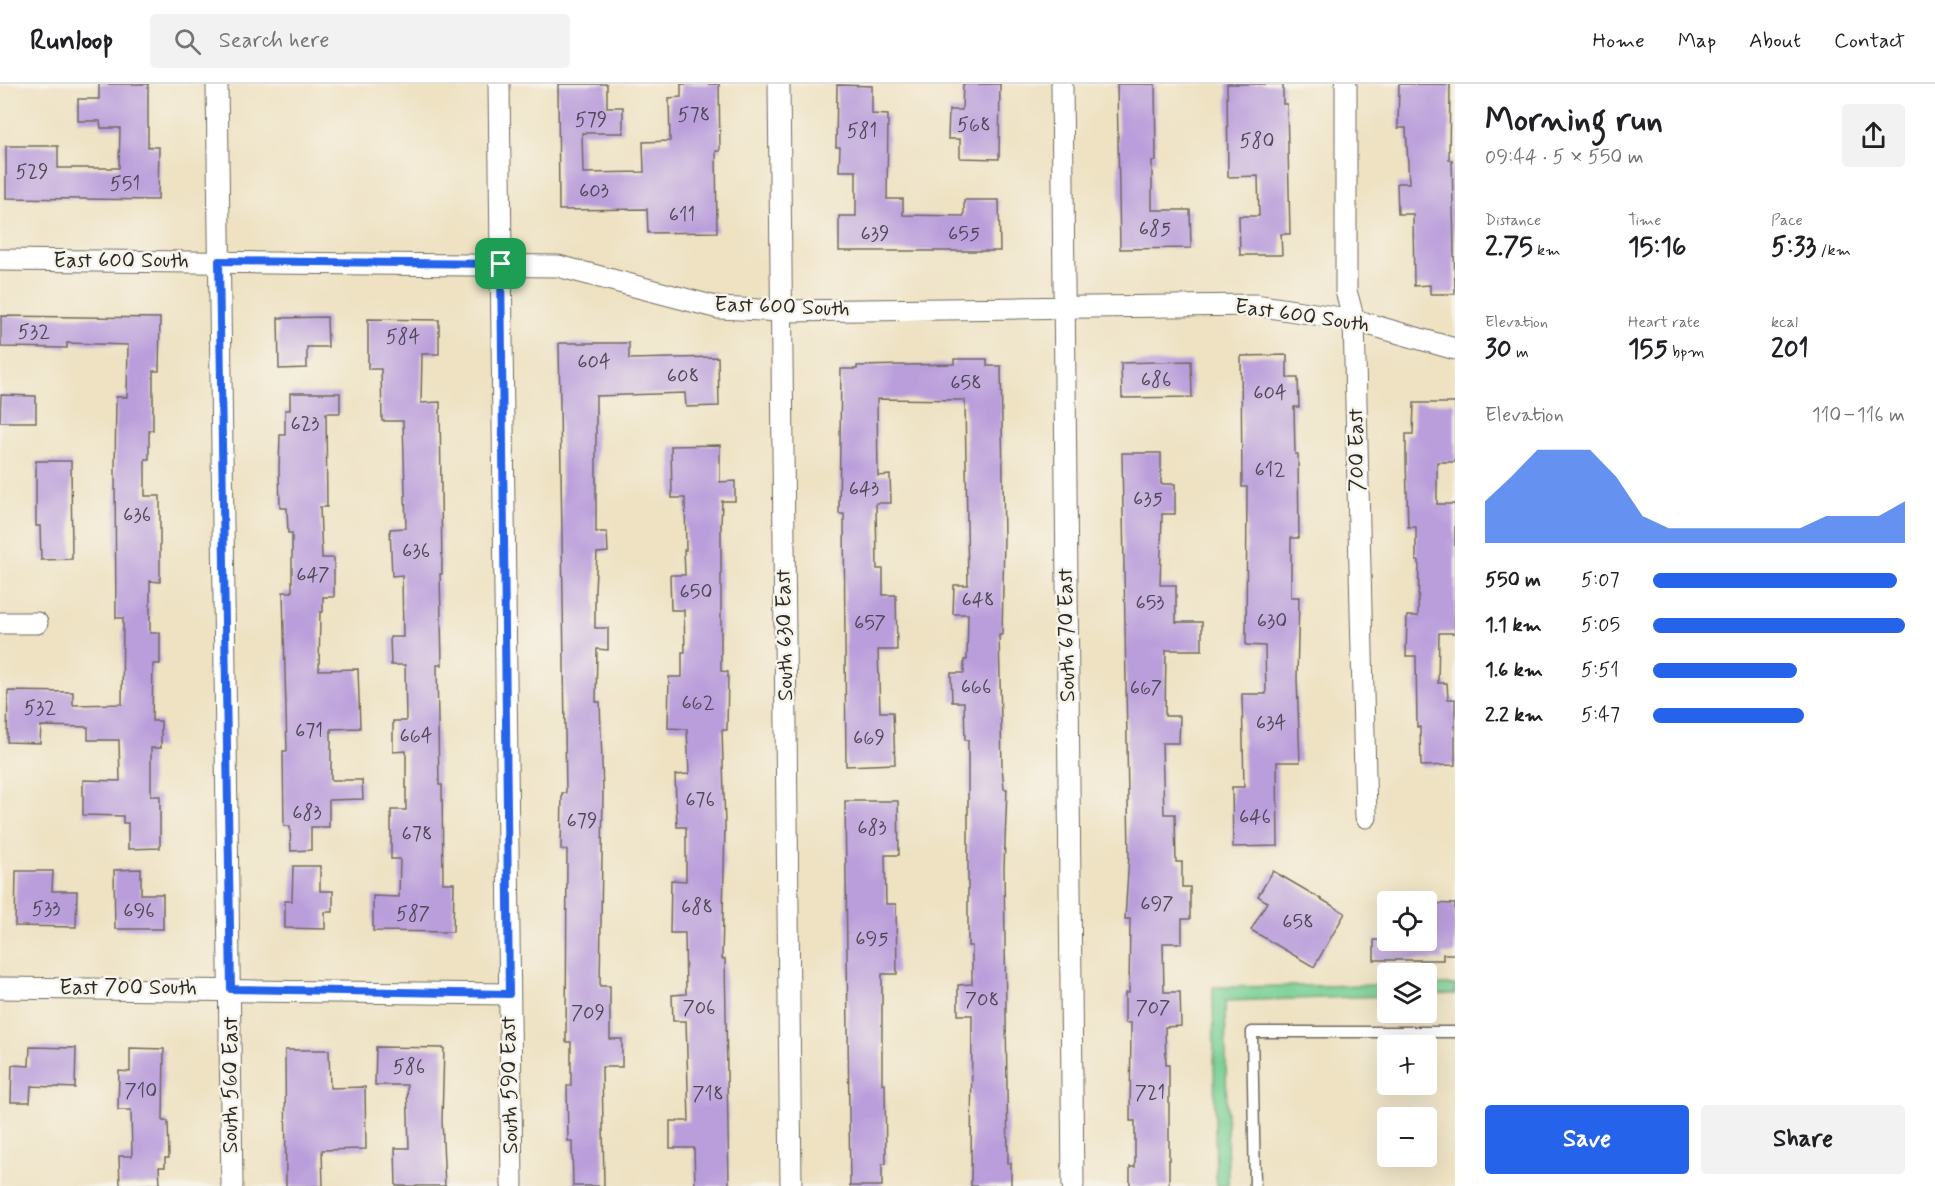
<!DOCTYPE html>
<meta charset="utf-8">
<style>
body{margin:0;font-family:Mynerve,sans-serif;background:#f2f2f2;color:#202124;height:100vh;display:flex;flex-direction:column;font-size:22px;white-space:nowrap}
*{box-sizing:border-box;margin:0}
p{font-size:20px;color:#757577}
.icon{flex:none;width:33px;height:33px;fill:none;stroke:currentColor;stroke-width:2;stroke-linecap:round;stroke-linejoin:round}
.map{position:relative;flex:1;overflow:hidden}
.details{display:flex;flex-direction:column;background:#fff;width:480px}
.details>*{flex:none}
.tools{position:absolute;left:1377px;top:807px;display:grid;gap:12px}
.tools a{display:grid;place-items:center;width:60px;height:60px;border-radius:6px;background:#fff;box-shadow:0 6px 24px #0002;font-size:30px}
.pin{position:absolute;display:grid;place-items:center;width:51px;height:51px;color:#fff;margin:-26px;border-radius:12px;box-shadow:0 3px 9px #0006}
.round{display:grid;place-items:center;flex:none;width:63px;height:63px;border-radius:6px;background:#f2f2f2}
.head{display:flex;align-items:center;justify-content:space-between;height:102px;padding:0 30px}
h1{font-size:33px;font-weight:800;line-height:45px}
.metrics{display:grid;grid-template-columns:repeat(3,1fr);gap:9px;height:102px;padding:6px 30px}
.metrics div{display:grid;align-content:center}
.metrics b{font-size:26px;font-weight:800}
.metrics small{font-size:16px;font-weight:400}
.metrics p{font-size:16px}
.chart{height:168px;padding:12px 30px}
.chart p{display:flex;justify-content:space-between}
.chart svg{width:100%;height:108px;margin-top:6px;fill:#2563eb;opacity:.7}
.action{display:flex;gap:12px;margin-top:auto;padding:12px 30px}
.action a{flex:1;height:69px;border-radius:6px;background:#2563eb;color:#fff;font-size:24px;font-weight:800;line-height:69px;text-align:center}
.action a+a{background:#f2f2f2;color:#202124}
ul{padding:0 30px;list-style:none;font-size:20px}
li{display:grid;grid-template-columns:96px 72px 1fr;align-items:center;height:45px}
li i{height:15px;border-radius:8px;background:#2563eb}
header{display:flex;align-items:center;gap:36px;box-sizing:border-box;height:84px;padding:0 30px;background:#fff;border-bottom:2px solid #e0e0e0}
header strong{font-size:28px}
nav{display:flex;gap:33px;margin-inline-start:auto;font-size:21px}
.search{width:420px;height:54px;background:#f2f2f2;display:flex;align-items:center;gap:15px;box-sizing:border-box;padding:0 21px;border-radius:6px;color:#757577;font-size:22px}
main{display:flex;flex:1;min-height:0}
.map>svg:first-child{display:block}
.green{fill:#7ad094;stroke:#527e60;stroke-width:1.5}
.building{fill:#ba9edb}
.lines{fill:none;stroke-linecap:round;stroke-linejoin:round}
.lane-casing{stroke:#6f6b60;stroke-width:13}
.street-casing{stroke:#6f6b60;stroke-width:23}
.lane{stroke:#fff;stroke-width:10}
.street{stroke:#fff;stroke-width:21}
.route-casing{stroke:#fff;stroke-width:12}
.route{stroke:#2563eb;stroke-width:8}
.labels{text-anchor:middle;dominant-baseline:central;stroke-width:5;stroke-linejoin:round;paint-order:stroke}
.number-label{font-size:20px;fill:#4f4857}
.street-label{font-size:22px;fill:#2b2b2b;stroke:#f7f3e8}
</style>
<header>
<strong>Runloop</strong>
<div class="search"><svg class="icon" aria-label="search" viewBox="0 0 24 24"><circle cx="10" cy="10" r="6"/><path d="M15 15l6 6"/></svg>Search here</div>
<nav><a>Home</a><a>Map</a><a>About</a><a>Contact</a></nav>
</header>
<main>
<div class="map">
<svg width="1455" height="1102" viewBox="0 0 1455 1102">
<rect width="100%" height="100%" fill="#f7f3e8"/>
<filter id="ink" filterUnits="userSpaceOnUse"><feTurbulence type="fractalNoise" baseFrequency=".0167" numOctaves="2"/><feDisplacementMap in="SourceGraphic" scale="12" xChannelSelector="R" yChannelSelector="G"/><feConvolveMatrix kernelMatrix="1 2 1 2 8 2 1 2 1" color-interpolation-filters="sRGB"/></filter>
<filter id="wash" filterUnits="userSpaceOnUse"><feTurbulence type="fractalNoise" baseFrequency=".008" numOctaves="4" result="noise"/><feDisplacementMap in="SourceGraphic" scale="24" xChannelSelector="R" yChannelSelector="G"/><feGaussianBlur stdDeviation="1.35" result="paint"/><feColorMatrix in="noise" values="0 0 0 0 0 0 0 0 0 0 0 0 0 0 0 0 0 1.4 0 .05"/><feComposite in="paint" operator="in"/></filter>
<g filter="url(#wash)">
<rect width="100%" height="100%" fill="#eee2c3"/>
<g class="green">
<polygon points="1387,901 1387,912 1225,917 1228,1102 1216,1102 1213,903"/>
<polygon points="1427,901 1455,901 1455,910 1427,911"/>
</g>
<g id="blocks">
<g class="building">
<polygon points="99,0 148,0 148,63 159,63 158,116 6,114 6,62 58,62 58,84 119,84 120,44 101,44 100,37 78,37 78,15 99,15"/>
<polygon points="558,0 607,0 607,23 623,23 623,49 582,49 583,89 644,88 643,58 670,57 669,14 681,13 681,0 719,0 720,67 716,67 717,148 648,149 647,125 559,126"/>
<polygon points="963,0 1000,0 999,75 960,74 960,55 948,55 949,26 962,26"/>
<polygon points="1117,0 1155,0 1156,77 1152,77 1152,126 1190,126 1191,164 1120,165"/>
<polygon points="1227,0 1283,0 1283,20 1287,20 1290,150 1281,150 1282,171 1240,171 1239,132 1259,132 1258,92 1228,93"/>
<polygon points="1399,0 1450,0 1449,76 1452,76 1455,210 1430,210 1430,201 1414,202 1413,130 1398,130 1397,99 1409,99 1406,44 1398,44"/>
<polygon points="837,1 872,2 872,30 888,31 887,115 903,115 903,131 964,132 964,116 999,116 1000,167 839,167 839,132 856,132 856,87 839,87 840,63 836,63"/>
<polygon points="1,232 160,234 159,287 153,287 153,346 149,346 149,375 145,375 145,412 160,412 160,498 150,497 150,549 160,549 160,580 153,580 152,637 161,637 161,664 151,664 151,712 160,712 160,764 128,765 128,739 123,739 123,732 83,731 83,696 120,697 119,656 88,656 88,643 41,642 40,659 7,658 8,607 73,608 73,621 122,620 123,534 116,534 115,387 116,313 127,313 128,261 67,259 67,264 1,263"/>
<polygon points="327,233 328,263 307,263 307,284 279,285 278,234"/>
<polygon points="368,235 439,236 439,270 422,270 421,319 440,318 442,490 440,490 442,581 437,581 439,701 442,701 443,799 454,799 453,848 373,847 373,812 399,813 400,775 391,775 391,726 406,726 406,667 393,668 393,637 406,637 405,581 391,581 390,553 403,553 402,491 392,492 390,445 406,444 403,337 382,337 381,285 368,285"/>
<polygon points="559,259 629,259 629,275 718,273 719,322 686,323 685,309 596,312 596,448 607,448 608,468 597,469 595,506 595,544 608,544 608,566 597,565 596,618 600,618 603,709 600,902 610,902 610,955 622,955 622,983 602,983 604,1102 573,1102 572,1057 568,1057 567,1002 571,1002 571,958 566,958 567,766 561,766 562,709 566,709"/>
<polygon points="1287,271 1287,294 1298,294 1299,323 1294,323 1295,370 1298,370 1299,454 1291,454 1291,513 1299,513 1297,594 1300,678 1277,678 1278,762 1233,763 1232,703 1244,703 1242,610 1266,610 1265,562 1246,561 1247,403 1242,403 1241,272"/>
<polygon points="954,275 987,275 987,282 1001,282 1004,453 1002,551 999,551 1002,682 1004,705 1007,705 1004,784 1008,1079 1011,1079 1011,1102 971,1102 972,931 958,931 958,901 972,900 972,862 968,862 968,656 965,656 964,618 952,618 951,589 964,589 964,576 967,576 968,530 953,530 954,501 968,501 965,316 877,315 878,392 890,391 891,419 876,419 877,485 883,485 883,511 896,511 897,566 878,566 880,628 893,628 895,680 846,682 844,430 839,430 841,285 857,285 857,282 954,280"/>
<polygon points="1191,277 1192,313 1122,314 1121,279"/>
<polygon points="290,309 340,309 340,329 326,329 327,423 320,423 322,474 334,474 334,513 323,513 323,528 320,528 319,586 358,585 360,644 331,645 331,696 362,696 363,715 329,716 329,743 311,743 311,766 291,767 290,742 284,742 283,667 287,667 283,508 292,508 292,449 288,449 287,424 280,424 279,386 280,351 285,351 285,326 290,326"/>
<polygon points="1,311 36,312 36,338 0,338"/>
<polygon points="1414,319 1455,319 1455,378 1437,378 1437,420 1455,420 1455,549 1439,549 1438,599 1447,599 1448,615 1455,615 1455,681 1421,682 1420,643 1417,643 1416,572 1406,572 1407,532 1418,532 1419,477 1416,477 1416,443 1408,443 1406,377 1406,350 1413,350"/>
<polygon points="720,361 720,398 735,397 735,417 722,417 721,440 721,587 728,588 727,646 722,646 725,742 722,875 725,875 729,1102 695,1102 694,1064 670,1064 670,1037 689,1037 686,937 673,937 672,911 686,910 685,849 670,849 671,796 686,797 686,743 677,743 675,691 689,690 687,645 668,644 669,593 682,593 682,568 685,568 684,526 671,526 670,491 685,491 684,466 686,466 685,414 672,414 671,362"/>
<polygon points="1122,369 1161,369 1161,400 1175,400 1175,430 1162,430 1160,501 1176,501 1176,538 1202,538 1202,566 1166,566 1165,632 1180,632 1179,659 1162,659 1164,730 1175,730 1176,778 1182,778 1182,803 1190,803 1190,835 1182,835 1182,859 1163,859 1164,908 1180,908 1181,942 1165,943 1166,981 1169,981 1169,1102 1130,1102 1130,1083 1135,1083 1135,1037 1130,1037 1131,939 1125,939 1125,909 1129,909 1130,835 1125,835 1129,772"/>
<polygon points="36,377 71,377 72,475 41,476 40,442 36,442"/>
<polygon points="845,717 898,717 899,771 885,771 886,820 896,820 897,890 882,890 882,1000 885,1000 886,1080 882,1080 882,1102 850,1102"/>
<polygon points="293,782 320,782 320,807 333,807 333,828 325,828 325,845 285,844 285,817 292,817"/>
<polygon points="141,785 141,810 163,810 163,845 115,845 114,786"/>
<polygon points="16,787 53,787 52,807 77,807 76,843 15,842"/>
<polygon points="1273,787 1345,829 1314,883 1251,846 1267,818 1258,812"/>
<polygon points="1426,819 1455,820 1455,870 1443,870 1443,876 1374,876 1374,856 1426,856"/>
<polygon points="30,963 76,964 75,1004 31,1002 30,1018 11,1018 12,981 29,982"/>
<polygon points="376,963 444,964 442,1036 445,1102 396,1102 395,1064 409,1064 407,1001 375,1001"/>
<polygon points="130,964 164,965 163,1037 168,1037 169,1074 165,1074 165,1083 159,1083 160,1100 120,1101 119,1072 132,1072 131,1026 118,1026 119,987 130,988"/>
<polygon points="285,966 329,966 330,1004 365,1003 366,1065 322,1066 323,1102 286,1102"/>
</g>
</g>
</g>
<g filter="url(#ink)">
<use href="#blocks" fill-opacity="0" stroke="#6f6b60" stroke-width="1.5"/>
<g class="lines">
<defs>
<polyline id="lane" points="1255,1102 1252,948 1455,948"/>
<g id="street">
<polyline points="217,0 232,1102"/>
<polyline points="499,0 512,1102"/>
<polyline points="779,0 791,1102"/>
<polyline points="1062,0 1073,1102"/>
<polyline points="1346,0 1346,207 1354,236 1366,733"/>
<polyline points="0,176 558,182 719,224 782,227 1255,221 1354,236 1455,265"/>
<polyline points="0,539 37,539"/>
<polyline points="0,904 509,910"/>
</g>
</defs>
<use href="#lane" class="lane-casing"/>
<use href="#street" class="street-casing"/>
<use href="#lane" class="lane"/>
<use href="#street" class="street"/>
</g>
</g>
<g class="lines" filter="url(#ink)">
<defs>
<polygon id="route" points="219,177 501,180 509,910 231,905"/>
</defs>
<use href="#route" class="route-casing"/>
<use href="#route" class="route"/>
</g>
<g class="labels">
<g class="number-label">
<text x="694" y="31">578</text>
<text x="591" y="36">579</text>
<text x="974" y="41">568</text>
<text x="862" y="47">581</text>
<text x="1257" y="57">580</text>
<text x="32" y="88">529</text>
<text x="125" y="100">551</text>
<text x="594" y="107">603</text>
<text x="682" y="131">611</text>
<text x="1155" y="145">685</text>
<text x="875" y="150">639</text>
<text x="964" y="150">655</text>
<text x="34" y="248">532</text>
<text x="403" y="253">584</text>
<text x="594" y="278">604</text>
<text x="683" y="292">608</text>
<text x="1156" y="296">686</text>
<text x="966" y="299">658</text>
<text x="1270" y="309">604</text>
<text x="305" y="340">623</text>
<text x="1270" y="386">612</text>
<text x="864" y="405">643</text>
<text x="1148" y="415">635</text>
<text x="137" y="431">636</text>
<text x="416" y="467">636</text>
<text x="313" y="491">647</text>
<text x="696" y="508">650</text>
<text x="978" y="516">648</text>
<text x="1150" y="519">653</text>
<text x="1272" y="537">630</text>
<text x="870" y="539">657</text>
<text x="976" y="603">666</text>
<text x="1146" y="604">667</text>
<text x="698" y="619">662</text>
<text x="40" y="624">532</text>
<text x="1271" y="639">634</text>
<text x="309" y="647">671</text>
<text x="416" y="652">664</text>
<text x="869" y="654">669</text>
<text x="700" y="716">676</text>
<text x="307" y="729">683</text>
<text x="1255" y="733">646</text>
<text x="582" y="737">679</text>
<text x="872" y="744">683</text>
<text x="417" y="750">678</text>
<text x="1157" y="820">697</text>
<text x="697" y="823">688</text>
<text x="46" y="825">533</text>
<text x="139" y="827">696</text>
<text x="413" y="830">587</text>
<text x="1298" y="838">658</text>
<text x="872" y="855">695</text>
<text x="982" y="916">708</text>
<text x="699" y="924">706</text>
<text x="1153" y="924">707</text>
<text x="588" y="929">709</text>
<text x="409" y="983">586</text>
<text x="141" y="1007">710</text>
<text x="1150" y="1009">721</text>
<text x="708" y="1010">718</text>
</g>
<g class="street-label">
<text x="121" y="177">East 600 South</text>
<text transform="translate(782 223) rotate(2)">East 600 South</text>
<text transform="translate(1302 232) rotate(8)">East 600 South</text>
<text transform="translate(1357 366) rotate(-91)">700 East</text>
<text transform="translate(785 551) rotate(-91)">South 630 East</text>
<text transform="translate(1067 551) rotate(-91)">South 670 East</text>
<text x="128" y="904">East 700 South</text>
<text transform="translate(231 1001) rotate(-90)">South 560 East</text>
<text transform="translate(510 1001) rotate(-91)">South 590 East</text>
</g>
</g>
</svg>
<div class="tools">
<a><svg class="icon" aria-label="locate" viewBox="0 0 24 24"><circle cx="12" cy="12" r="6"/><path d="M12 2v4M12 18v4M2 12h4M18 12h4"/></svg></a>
<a><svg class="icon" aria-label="layers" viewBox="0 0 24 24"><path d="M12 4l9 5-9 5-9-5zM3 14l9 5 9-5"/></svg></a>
<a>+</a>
<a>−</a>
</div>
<div class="pin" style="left:501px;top:180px;background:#1e9e55"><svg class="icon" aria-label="arrive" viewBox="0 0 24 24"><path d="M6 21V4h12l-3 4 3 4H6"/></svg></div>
</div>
<section class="details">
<div class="head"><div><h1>Morning run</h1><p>09:44 · 5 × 550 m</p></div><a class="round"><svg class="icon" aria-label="share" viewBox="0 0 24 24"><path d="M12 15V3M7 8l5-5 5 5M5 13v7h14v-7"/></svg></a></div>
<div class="metrics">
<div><p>Distance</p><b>2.75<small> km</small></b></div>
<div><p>Time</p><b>15:16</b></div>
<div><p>Pace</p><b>5:33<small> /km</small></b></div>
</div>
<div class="metrics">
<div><p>Elevation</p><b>30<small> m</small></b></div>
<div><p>Heart rate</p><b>155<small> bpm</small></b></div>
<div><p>kcal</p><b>201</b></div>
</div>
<div class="chart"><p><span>Elevation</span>110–116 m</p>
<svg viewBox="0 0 160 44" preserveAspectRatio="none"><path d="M0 44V27L10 17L20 6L30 6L40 6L50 17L60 33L70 38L80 38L90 38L100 38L110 38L120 38L130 33L140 33L150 33L160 27V44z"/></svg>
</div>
<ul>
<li><b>550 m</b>5:07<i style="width:97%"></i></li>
<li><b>1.1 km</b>5:05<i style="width:100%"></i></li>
<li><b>1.6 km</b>5:51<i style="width:57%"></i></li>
<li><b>2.2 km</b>5:47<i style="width:60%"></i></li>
</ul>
<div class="action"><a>Save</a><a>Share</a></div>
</section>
</main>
